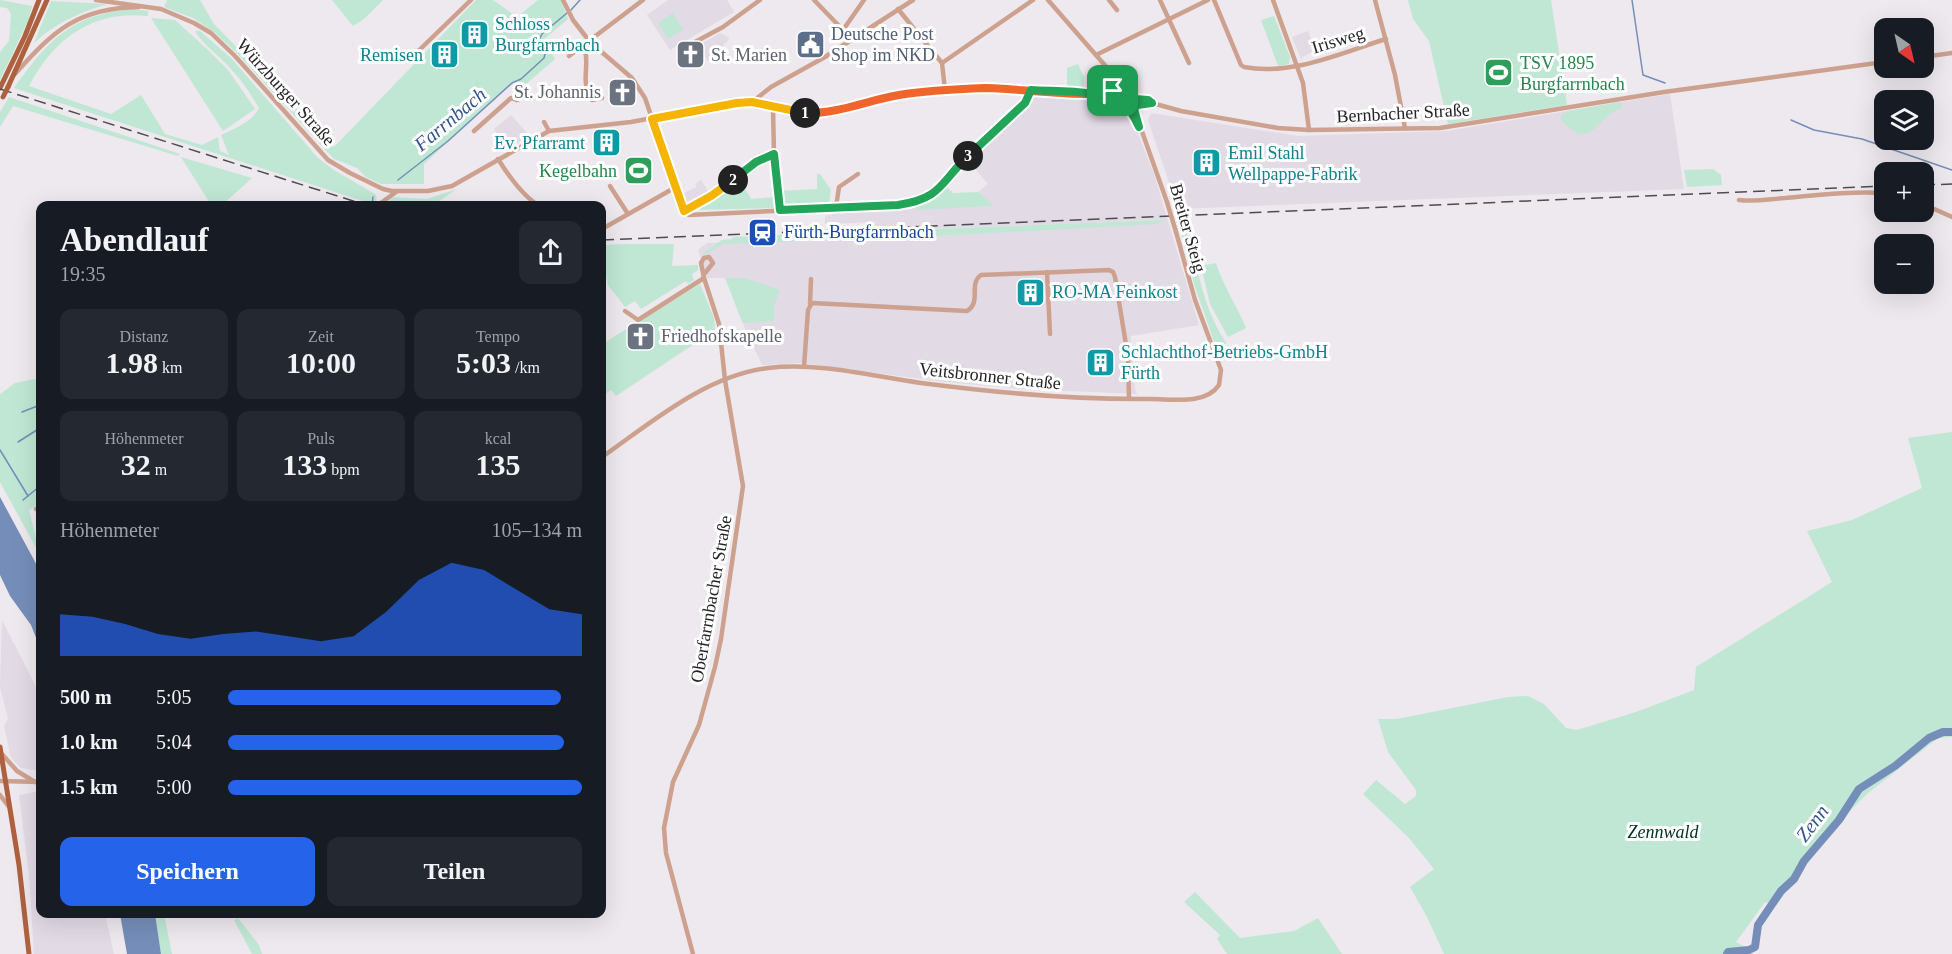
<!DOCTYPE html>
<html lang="de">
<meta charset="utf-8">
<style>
body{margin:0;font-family:"Times New Roman",serif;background:#242831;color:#f1f3f6;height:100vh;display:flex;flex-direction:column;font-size:22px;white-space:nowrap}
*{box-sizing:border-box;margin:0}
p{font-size:20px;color:#9ea1a6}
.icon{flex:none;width:33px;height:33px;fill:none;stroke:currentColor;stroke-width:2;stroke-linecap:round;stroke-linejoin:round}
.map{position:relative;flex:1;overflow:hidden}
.drawer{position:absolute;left:36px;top:201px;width:570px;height:717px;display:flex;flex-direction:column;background:#171b24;border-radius:12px;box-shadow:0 6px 24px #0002}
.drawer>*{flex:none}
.needle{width:39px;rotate:146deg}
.controls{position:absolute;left:1874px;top:18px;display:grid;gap:12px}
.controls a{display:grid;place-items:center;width:60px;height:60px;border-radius:12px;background:#171b24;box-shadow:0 6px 24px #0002;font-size:30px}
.pin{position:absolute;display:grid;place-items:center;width:51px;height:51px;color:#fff;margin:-26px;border-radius:12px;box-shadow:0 3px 9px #0006}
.km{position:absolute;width:30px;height:30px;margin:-15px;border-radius:50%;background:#222;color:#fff;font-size:16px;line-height:30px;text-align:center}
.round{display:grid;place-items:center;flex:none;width:63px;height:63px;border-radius:12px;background:#242831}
.overview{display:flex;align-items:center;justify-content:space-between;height:102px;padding:0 24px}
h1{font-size:33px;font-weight:700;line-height:45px}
.stats{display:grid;grid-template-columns:repeat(3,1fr);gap:9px;height:102px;padding:6px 24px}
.stats div{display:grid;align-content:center;border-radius:12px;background:#242831;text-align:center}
.stats b{font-size:30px;font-weight:700}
.stats small{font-size:16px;font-weight:400}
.stats p{font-size:16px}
.chart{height:168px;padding:12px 24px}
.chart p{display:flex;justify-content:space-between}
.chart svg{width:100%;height:108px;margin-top:6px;fill:#2563eb;opacity:.7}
.action{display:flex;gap:12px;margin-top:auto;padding:12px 24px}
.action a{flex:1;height:69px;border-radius:12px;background:#2563eb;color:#fff;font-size:24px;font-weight:700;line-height:69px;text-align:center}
.action a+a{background:#242831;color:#f1f3f6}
ul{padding:0 24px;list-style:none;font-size:20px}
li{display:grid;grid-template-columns:96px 72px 1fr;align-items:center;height:45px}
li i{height:15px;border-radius:8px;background:#2563eb}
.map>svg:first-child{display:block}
.built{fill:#e2dae5}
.green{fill:#bfe7d4}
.water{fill:#758eb9}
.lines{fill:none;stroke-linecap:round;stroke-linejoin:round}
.stream{stroke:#758eb9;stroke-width:1.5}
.river{stroke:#758eb9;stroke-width:8}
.minor{stroke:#cda18e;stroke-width:4.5}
.major{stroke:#ae613e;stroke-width:5}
.rail{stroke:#4e4c4f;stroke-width:1.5;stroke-dasharray:12 6;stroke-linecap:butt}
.minor-bridge{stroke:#cda18e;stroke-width:4.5}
.major-bridge{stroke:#ae613e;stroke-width:5}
.split-1-casing{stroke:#fff;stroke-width:12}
.split-2-casing{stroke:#fff;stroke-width:12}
.split-3-casing{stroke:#fff;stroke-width:12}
.split-4-casing{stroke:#fff;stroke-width:12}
.split-1{stroke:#f0652b;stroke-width:8}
.split-2{stroke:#f5b400;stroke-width:8}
.split-3{stroke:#22a559;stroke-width:8}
.split-4{stroke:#22a559;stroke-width:8}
.labels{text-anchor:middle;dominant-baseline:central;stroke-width:6;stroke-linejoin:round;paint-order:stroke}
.culture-label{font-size:18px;fill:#0d838f;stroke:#fff;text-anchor:start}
.service-label{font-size:18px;fill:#4e5e75;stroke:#fff;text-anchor:start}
.street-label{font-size:18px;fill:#242325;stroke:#fff}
.worship-label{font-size:18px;fill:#5b616d;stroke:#fff;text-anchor:start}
.leisure-label{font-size:18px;fill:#27864d;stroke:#fff;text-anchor:start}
.transit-label{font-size:18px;fill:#164399;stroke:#fff;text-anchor:start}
.park-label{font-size:18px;font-style:italic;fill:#003221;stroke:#fff}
.water-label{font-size:20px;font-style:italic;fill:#33538c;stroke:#fff}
</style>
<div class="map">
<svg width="1952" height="954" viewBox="0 0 1952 954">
<rect width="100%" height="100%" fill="#ede9ee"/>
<g class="built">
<polygon points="668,0 727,0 734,12 670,50 647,15"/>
<polygon points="1308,31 1315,51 1302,57 1302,61 1292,37"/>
<polygon points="720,33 730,38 708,61 698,46"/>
<polygon points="1670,94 1684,189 1178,209 1148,120 1151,113 1298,136 1447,131"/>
<polygon points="1036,95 1111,101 1129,111 1154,174 1199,325 1131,336 1135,389 1137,394 1023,389 945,382 803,363 762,365 739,315 726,278 707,278 698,250 707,243 937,236 1163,220 876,231 875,222 825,224 825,216 832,215 832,210 916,204 917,209 993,206 978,192 988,184 968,160 1021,113"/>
<polygon points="511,115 529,135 508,149 494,129"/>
<polygon points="701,180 710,194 688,207 682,194 697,187 695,184"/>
<polygon points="2,620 35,685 40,701 40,771 21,768 11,758 4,726 8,719 0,687"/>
<polygon points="40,791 40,914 105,914 114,954 34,954 29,875 19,795"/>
</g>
<g class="green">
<polygon points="0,0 32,6 28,21 0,80 0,52 9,41 11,14 7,8 0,7"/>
<polygon points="167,0 200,0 214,24 334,147 476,0 493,0 517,17 538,0 561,0 568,19 543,40 555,59 525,85 516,80 424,164 424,184 381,184 366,177 357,168 334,159 237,53 214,32 193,18 164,7"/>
<polygon points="332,0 383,0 364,19 353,26"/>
<polygon points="1408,0 1551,0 1567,105 1448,124 1429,41 1413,19"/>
<path d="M51 1 107 4C79 13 55 23 34 43Z"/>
<path d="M133 9 148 11V16C93 10 54 38 29 86L111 114 141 95 165 134 202 145 218 137 220 151 229 155 221 135C235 128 251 123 259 108 251 94 242 81 231 69 220 56 204 46 195 31H200L231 58 318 158 334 170 375 194 377 197 375 205 14 88C48 40 72 14 133 9Z"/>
<polygon points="673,13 683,30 668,39 658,23"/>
<polygon points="1274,16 1290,57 1289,64 1278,66 1261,20"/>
<polygon points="151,18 175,20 208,50 228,70 255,109 223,131"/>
<polygon points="1078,64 1084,77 1084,87 1067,86 1067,68"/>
<polygon points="9,97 180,154 178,156 13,106 0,127 0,112"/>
<path d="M1619 102 1622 104V108C1595 115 1593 155 1561 120L1562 114 1569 111Z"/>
<polygon points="181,157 252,178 222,205 211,205"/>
<polygon points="1713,169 1721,175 1722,185 1687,187 1684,170"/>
<polygon points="817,174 820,174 831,190 829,204 782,207 780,191 817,189"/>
<polygon points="739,178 751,199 776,197 777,208 694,210"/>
<polygon points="946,187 953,193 978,192 994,206 917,210 916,204 928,201"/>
<polygon points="457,189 433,205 383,206 393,197 427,199"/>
<polygon points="1164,220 1157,224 937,236 722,244 709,253 702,254 722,240 732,239 733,237"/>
<path d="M1179 224 1188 225C1197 267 1202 306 1226 343L1222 351 1217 350 1194 284Z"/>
<polygon points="623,244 674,244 672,266 698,265 698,270 692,274 694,280 688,284 686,281 641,309 635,301 625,307 608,285 605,270 602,270 602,245"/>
<path d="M1216 263C1223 286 1237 306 1246 328L1228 337 1210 304 1201 266Z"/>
<polygon points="725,278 745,278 780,290 774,305 774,321 743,323"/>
<polygon points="700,284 714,318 715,330 616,396 611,390 602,396 602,344"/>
<polygon points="40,378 40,503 29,510 40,555 0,482 0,394 15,383"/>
<polygon points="1952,432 1952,737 1938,738 1868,793 1826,835 1776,906 1765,902 1736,942 1754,952 1747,954 1444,954 1427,917 1410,887 1434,869 1409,838 1363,794 1376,780 1405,804 1416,796 1416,790 1388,752 1378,719 1397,719 1508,697 1528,696 1544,704 1566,728 1577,730 1636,712 1694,690 1696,667 1832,582 1807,531 1852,520 1922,488 1908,438"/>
<polygon points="1195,892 1240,938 1294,931 1318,918 1342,954 1227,954 1217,939 1220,935 1184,902"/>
<polygon points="155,914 164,914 172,954 161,954"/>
<polygon points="238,918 259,945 262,954 252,954 234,920"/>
</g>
<g class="water">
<polygon points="0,497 40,571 40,648 31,625 10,596 0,575"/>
<polygon points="120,914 155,914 161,954 127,954"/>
</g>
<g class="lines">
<g class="stream">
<polyline points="1632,0 1643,75 1665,83"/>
<polyline points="571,10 580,0"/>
<polyline points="1791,120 1814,130 1862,139 1952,170"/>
<polyline points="398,180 448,141 512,83 521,79 544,58 545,54 539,40 542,34 567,13"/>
<polyline points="372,206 373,197"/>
<polyline points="22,412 40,405"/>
<polyline points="18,442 40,428"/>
<polyline points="0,450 28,496"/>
<polyline points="23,500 40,486"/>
</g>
<polyline class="river" points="1727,954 1728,952 1749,950 1755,947 1758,925 1781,891 1794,879 1804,861 1839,820 1859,789 1895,766 1929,738 1943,732 1952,732"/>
<g class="minor">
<polyline points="96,0 161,9 194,23 211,33 235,56 328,160 350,173 383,189 392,191 428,191 452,186 549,131 631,122 733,103 752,102 792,112 816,113 832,112 897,95 989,88 1092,94 1113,99"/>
<path d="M563 0 573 20 590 42 632 78 645 98 684 211 689 215 898 205C909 203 920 203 929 197 943 187 952 172 964 160 981 143 1027 113 1031 90"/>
<polyline points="814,0 843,30 850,40"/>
<polyline points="1048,0 1116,78 1121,90"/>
<polyline points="1109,0 1117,10"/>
<polyline points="1160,0 1189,63"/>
<path d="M1214 0 1241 65 1244 67C1292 76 1341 53 1386 39"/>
<polyline points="1273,0 1303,83 1309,130"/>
<polyline points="1375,0 1395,75 1405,128"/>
<polyline points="898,9 942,63"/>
<polyline points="843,30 864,0"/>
<polyline points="695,42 723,27 760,0"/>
<path d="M584 46C591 67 579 79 592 100L602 98"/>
<polyline points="1096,55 1208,0"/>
<polyline points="569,56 643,0"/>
<polyline points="1923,57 1952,53"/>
<polyline points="409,60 471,0"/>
<path d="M15 74C54 30 78 8 139 7"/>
<polygon points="1117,89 1126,92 1137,102 1136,107 1129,109 1113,99 1112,95"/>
<polyline points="945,90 942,63 1033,0"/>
<polyline points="1135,99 1148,100 1152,103"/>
<polyline points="752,102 771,87 825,57 913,0"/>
<polyline points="1137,105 1152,103 1181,111 1278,128 1309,130 1440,128 1664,92 1884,62"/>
<polyline points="773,108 774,154 780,210"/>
<polyline points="1134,109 1167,202"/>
<polyline points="544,122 549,131"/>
<polyline points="474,131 511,98 517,100 525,95"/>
<path d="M498 159C508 175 523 196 539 206"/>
<polyline points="610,186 628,214"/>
<path d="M1739 200C1756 202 1769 199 1785 198 1818 195 1852 191 1884 193"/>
<polyline points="1923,204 1952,217"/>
<polyline points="378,205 396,192"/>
<polyline points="836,207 839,187 858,174"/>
<path d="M684 211C715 194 742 169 774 154"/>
<polyline points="602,229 676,187"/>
<polyline points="1047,272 1050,334"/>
<polyline points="810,304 811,279"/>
<polyline points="625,311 638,320 704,278"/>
<path d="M804 367 808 310 812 303 967 311C982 302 968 284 981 275L1109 270 1113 272 1115 277 1128 357 1129 399"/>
<path d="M602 457C652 422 705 376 768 368 819 362 871 376 921 383 998 393 1074 400 1151 399 1172 399 1206 405 1219 385L1221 370 1195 300 1176 232"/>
<polyline points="36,509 40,507"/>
<polyline points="1,753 17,771 35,782"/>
<polyline points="0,781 40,782"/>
<polyline points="0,795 9,807"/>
<polyline points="693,954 666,853 664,828 673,782 699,725 715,667 721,639 743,486 725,380 719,324 704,278 701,263 704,258 709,257 713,263 705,273"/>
</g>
<g class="major">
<polyline points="8,87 47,0"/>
<polyline points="0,88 25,36 39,0"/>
<polyline points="0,747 19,865 29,954"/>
</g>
<g class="rail">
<polyline points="0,89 369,206"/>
<polyline points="1923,185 1952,184"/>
<polyline points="602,240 1884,186"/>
</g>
<polyline class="minor-bridge" points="1167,202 1176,232"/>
<polyline class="major-bridge" points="3,97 8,87"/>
</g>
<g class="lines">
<defs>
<path id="split-1" d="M805 113C838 114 868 100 899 95 928 90 957 89 986 88 1014 88 1094 99 1113 91"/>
<polyline id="split-2" points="733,180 711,196 684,211 652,119 737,103 752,102 805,113"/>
<path id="split-3" d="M733 180 756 162 774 154 780 210 898 205C941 199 940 183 968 156"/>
<path id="split-4" d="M968 156 1025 103 1031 90C1062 92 1100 88 1127 108 1132 112 1136 121 1139 127L1134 109 1137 105 1152 103 1148 100 1135 99 1121 90 1113 91"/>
</defs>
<use href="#split-1" class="split-1-casing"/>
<use href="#split-2" class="split-2-casing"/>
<use href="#split-3" class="split-3-casing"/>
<use href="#split-4" class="split-4-casing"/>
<use href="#split-1" class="split-1"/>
<use href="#split-2" class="split-2"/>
<use href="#split-3" class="split-3"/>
<use href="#split-4" class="split-4"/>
</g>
<defs>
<symbol id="building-square" viewBox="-11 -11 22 22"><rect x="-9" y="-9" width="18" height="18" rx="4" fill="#0f9aa8" stroke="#fff"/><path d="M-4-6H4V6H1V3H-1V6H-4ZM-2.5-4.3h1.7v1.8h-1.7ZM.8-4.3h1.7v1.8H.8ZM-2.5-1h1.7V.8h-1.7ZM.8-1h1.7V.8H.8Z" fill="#fff"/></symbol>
<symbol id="civic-square" viewBox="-11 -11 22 22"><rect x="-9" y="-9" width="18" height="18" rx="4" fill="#5c6f8a" stroke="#fff"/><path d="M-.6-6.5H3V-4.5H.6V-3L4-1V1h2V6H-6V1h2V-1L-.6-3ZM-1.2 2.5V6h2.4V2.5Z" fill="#fff"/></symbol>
<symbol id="church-square" viewBox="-11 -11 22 22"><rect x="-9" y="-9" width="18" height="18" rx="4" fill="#6b7280" stroke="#fff"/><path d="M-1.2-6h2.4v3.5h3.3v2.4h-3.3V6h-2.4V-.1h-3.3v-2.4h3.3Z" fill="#fff"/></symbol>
<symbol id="stadium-square" viewBox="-11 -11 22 22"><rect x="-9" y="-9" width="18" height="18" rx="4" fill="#2e9e5b" stroke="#fff"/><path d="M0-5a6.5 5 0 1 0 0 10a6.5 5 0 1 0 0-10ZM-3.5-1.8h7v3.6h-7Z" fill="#fff"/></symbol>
<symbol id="station-square" viewBox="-11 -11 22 22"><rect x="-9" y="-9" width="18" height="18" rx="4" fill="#1a4fb4" stroke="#fff"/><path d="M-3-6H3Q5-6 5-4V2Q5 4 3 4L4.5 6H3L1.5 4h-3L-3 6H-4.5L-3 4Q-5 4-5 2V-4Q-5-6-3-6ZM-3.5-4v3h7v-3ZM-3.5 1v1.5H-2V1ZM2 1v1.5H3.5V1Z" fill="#fff"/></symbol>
</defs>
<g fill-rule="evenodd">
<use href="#building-square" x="458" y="18" width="33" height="33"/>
<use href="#civic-square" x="794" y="28" width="33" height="33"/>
<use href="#building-square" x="428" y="38" width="33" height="33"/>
<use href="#church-square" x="674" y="38" width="33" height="33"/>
<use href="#stadium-square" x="1482" y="56" width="33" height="33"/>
<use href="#church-square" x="606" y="76" width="33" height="33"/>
<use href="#building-square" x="590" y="126" width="33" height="33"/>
<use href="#building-square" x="1190" y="146" width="33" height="33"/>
<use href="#stadium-square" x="622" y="154" width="33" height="33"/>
<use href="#station-square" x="746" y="216" width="33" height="33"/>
<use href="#building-square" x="1014" y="276" width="33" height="33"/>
<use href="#church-square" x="624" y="320" width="33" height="33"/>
<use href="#building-square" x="1084" y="346" width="33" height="33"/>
</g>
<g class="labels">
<g class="culture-label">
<text x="495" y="24">Schloss<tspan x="495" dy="21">Burgfarrnbach</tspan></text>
<text x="423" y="55" text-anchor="end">Remisen</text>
<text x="585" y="143" text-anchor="end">Ev. Pfarramt</text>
<text x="1228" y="153">Emil Stahl<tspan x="1228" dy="21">Wellpappe-Fabrik</tspan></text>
<text x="1052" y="292">RO-MA Feinkost</text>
<text x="1121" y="352">Schlachthof-Betriebs-GmbH<tspan x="1121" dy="21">Fürth</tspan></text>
</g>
<g class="service-label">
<text x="831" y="34">Deutsche Post<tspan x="831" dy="21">Shop im NKD</tspan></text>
</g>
<g class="street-label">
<text transform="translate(1338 40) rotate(-17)">Irisweg</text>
<text transform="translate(286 92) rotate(48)">Würzburger Straße</text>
<text transform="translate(1403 113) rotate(-3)">Bernbacher Straße</text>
<text transform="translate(1188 228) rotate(74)">Breiter Steig</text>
<text transform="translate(990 376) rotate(6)">Veitsbronner Straße</text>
<text transform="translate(711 599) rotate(-80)">Oberfarrnbacher Straße</text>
</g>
<g class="worship-label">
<text x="711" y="55">St. Marien</text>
<text x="601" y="92" text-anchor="end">St. Johannis</text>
<text x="661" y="336">Friedhofskapelle</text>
</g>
<g class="leisure-label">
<text x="1520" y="63">TSV 1895<tspan x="1520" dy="21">Burgfarrnbach</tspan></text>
<text x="617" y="171" text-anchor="end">Kegelbahn</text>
</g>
<g class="transit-label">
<text x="784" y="232">Fürth-Burgfarrnbach</text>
</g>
<g class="park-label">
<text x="1663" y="832">Zennwald</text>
</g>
<g class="water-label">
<text transform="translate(450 119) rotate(-40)">Farrnbach</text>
<text transform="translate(1812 823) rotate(-53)">Zenn</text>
</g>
</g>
</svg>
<div class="controls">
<a><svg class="needle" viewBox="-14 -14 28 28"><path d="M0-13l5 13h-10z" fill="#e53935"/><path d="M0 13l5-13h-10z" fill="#9ea1a6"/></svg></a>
<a><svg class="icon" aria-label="layers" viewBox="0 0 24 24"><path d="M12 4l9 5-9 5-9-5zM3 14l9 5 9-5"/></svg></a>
<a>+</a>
<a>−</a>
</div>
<div class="pin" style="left:1113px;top:91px;background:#1e9e55"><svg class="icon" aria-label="arrive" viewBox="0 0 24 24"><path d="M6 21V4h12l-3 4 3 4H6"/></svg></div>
<b class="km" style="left:805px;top:113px">1</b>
<b class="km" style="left:733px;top:180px">2</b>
<b class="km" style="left:968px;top:156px">3</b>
<section class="drawer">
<div class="overview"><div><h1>Abendlauf</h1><p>19:35</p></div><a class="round"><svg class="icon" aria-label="share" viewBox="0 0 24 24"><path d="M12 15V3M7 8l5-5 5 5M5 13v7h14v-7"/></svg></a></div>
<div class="stats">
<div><p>Distanz</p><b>1.98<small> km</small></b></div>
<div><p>Zeit</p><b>10:00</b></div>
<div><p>Tempo</p><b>5:03<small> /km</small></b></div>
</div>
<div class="stats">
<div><p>Höhenmeter</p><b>32<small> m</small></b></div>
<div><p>Puls</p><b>133<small> bpm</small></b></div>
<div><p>kcal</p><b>135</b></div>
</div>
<div class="chart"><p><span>Höhenmeter</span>105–134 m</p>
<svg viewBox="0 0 160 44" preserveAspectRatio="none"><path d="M0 44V27L10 28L20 31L30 35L40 37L50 35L60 34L70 36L80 38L90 36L100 26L110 13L120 6L130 9L140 17L150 25L160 27V44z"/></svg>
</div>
<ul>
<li><b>500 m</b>5:05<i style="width:94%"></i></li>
<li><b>1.0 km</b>5:04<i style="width:95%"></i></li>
<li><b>1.5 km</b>5:00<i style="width:100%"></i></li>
</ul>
<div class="action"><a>Speichern</a><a>Teilen</a></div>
</section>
</div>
